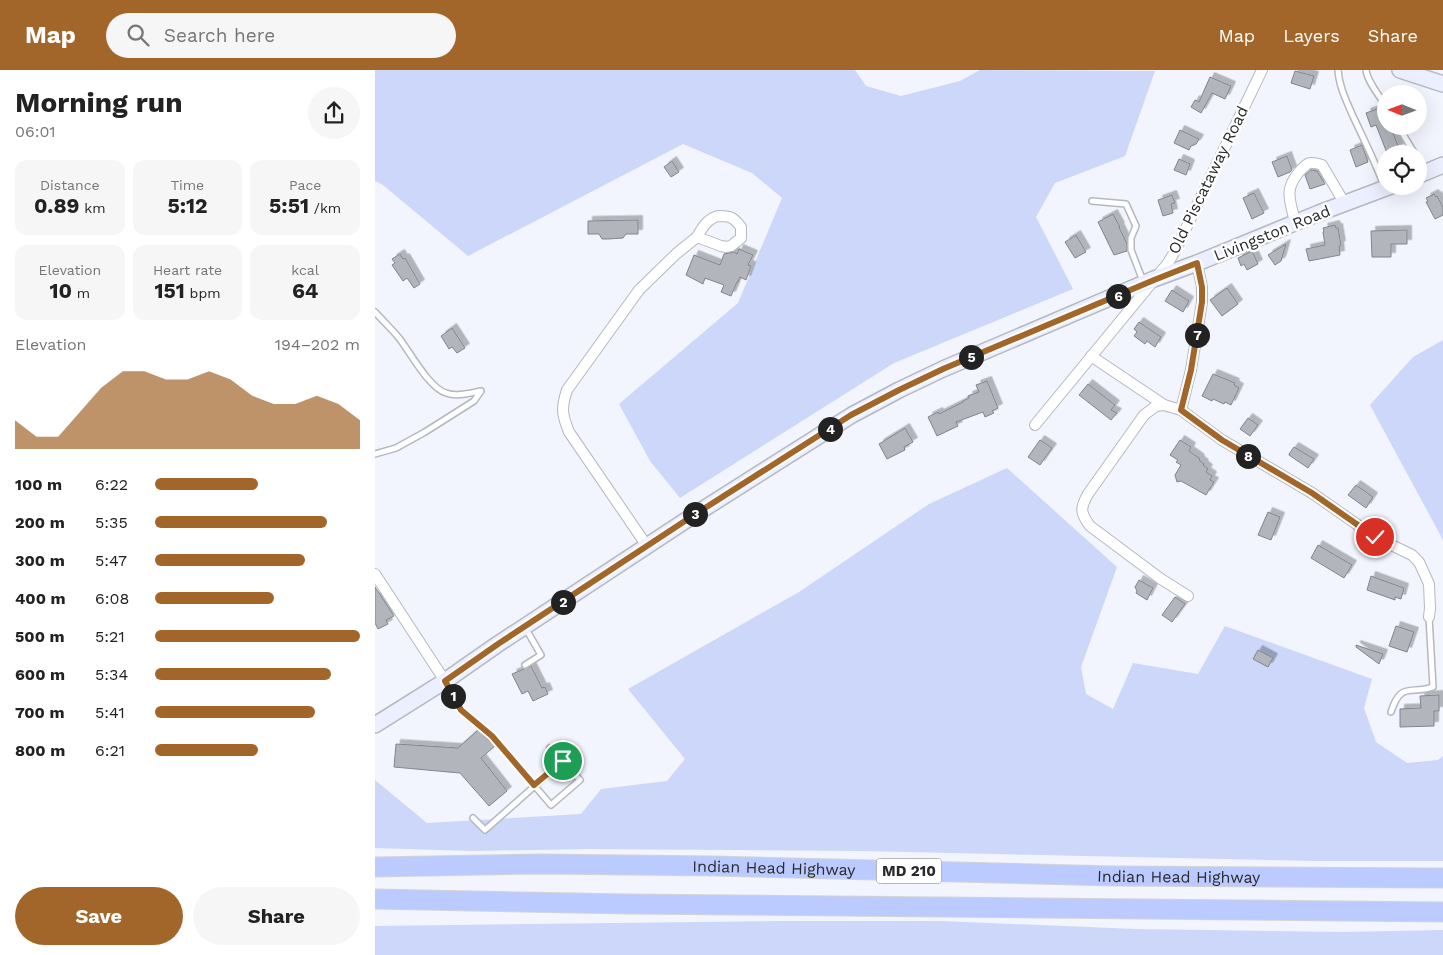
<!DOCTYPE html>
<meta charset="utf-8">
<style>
body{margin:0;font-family:"Work Sans",sans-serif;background:#f6f6f6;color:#222;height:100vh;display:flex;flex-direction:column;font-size:19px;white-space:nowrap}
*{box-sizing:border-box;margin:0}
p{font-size:16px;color:#767676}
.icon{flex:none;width:28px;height:28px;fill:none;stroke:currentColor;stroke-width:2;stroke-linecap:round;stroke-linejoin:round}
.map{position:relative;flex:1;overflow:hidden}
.details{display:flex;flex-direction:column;background:#fff;width:375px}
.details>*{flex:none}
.needle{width:32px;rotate:271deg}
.buttons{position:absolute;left:1002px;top:15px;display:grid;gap:10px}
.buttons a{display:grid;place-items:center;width:50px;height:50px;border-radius:50%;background:#fff;box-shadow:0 5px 20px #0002;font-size:25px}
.pin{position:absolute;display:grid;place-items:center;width:42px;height:42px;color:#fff;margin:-21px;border:2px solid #fff;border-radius:50%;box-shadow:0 1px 5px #0007}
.km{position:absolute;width:25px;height:25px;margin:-12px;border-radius:50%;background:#222;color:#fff;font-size:14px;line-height:25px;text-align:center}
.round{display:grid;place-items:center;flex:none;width:52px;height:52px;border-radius:26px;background:#f6f6f6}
.summary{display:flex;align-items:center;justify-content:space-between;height:85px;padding:0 15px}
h1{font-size:28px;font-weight:700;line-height:38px}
.metrics{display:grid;grid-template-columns:repeat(3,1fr);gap:8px;height:85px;padding:5px 15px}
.metrics div{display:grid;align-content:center;border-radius:12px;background:#f6f6f6;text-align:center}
.metrics b{font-size:21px;font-weight:700}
.metrics small{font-size:14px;font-weight:400}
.metrics p{font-size:14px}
.chart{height:140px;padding:10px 15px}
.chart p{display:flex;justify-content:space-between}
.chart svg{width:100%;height:90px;margin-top:5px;fill:#a3662a;opacity:.7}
.cta{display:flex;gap:10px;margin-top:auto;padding:10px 15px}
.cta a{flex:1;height:58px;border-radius:30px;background:#a3662a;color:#fff;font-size:20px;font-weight:700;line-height:58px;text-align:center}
.cta a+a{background:#f6f6f6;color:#222}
ul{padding:0 15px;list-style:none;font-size:16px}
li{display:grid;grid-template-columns:80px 60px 1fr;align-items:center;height:38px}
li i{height:12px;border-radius:6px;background:#a3662a}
header{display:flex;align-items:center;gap:30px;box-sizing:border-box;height:70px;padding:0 25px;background:#a3662a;color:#fff}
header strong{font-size:24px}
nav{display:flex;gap:28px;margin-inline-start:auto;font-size:18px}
.search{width:350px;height:45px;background:#f6f6f6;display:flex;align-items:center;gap:12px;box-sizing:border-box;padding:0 18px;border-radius:28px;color:#767676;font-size:19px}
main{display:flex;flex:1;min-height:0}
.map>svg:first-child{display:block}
.green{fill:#ccd7f9}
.building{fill:#b3b5bd;stroke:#82848c;filter:url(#shadow)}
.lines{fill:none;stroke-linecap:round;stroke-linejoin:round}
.lane-casing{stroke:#b5b8c0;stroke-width:8}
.street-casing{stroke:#b5b8c0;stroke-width:12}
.secondary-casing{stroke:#b5b8c0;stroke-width:18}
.highway-casing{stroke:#d4d4d5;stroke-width:21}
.lane{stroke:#fff;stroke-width:5}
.street{stroke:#fff;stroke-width:10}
.secondary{stroke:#ebefff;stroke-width:15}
.highway{stroke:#bbcaff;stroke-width:19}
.route-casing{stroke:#fff;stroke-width:10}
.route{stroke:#a3662a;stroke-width:6}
.labels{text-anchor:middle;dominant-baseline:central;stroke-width:5;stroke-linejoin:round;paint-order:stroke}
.shield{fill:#fff;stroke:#696a6c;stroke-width:1}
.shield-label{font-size:15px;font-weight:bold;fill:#292a2d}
.street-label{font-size:16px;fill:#292a2d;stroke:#fff}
</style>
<header>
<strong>Map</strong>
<div class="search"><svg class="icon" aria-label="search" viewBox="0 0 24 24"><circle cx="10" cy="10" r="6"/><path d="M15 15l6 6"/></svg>Search here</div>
<nav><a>Map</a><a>Layers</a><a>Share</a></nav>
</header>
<main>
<section class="details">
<div class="summary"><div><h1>Morning run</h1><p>06:01</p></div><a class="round"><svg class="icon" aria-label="share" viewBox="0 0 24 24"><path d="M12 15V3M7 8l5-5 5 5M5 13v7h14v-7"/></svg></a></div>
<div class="metrics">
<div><p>Distance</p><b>0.89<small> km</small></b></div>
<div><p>Time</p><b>5:12</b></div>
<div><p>Pace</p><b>5:51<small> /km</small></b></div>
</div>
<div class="metrics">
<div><p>Elevation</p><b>10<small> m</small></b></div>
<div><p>Heart rate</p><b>151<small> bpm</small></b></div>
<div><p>kcal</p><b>64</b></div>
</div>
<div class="chart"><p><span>Elevation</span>194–202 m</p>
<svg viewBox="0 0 160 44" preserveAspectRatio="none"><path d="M0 44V30L10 38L20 38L30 26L40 14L50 6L60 6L70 10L80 10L90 6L100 10L110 18L120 22L130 22L140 18L150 22L160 30V44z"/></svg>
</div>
<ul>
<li><b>100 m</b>6:22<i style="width:50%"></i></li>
<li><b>200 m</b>5:35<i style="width:84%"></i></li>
<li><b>300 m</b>5:47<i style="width:73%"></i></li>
<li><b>400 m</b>6:08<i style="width:58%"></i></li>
<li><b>500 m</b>5:21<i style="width:100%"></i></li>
<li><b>600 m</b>5:34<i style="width:86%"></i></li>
<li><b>700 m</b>5:41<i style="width:78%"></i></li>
<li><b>800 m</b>6:21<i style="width:50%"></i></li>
</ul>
<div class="cta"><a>Save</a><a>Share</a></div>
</section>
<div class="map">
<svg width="1068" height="885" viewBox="0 0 1068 885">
<defs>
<filter id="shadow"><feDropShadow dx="4.5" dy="-4.5" stdDeviation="0" flood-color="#0004"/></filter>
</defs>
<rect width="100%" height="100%" fill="#f2f5fd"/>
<g class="green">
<polygon points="0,0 480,0 491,16 526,26 585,11 605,0 780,1 750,86 680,113 661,147 698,219 519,293 305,428 275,391 244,334 363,233 407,128 377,103 308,74 93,186 8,115 0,111"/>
<polygon points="1068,270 1068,470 995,335 1038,287"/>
<polygon points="632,398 742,497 706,597 711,624 738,639 758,593 823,604 850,556 997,609 989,638 1001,672 1032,693 1063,690 1068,686 1068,791 939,791 487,781 214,779 97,781 0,778 0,710 52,753 206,744 226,719 292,711 310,689 253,619 424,522 554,434"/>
<polygon points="402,851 565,851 761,859 969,862 1068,860 1068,885 0,885 0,856"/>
</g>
<g class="building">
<polygon points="920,1 939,6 935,19 916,13"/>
<polygon points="835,7 856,16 850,29 837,23 826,43 816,37 820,30 824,32"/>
<polygon points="1005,38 1011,56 1015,56 1024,78 1012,83 1001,55 996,57 991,43"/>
<polygon points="805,60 824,69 821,74 816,76 814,80 799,73"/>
<polygon points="987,75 993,92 981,97 975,80"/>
<polygon points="912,86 917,100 915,102 903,107 897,92"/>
<polygon points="804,89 815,94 811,105 799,100"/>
<polygon points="297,91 304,102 296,107 289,97"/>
<polygon points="936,100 942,101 950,114 935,119 930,105"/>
<polygon points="879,123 889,143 877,149 868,128"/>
<polygon points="1059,124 1061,127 1062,126 1068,137 1068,145 1060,149 1051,132 1053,131 1051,128"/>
<polygon points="797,125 800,133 796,134 798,143 788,146 783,130"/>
<polygon points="738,144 745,157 744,157 752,174 752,181 739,185 723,152"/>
<polygon points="263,150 263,164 251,164 248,168 233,169 227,169 224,164 213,164 213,151"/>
<polygon points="960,155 961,158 963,158 966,175 964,176 965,185 934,191 931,179 950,175 948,162 949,161 948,158"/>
<polygon points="1032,160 1032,174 1016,174 1016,187 997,187 996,161"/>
<polygon points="701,165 711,182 700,188 690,172"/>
<polygon points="911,174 906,191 900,195 893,185"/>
<polygon points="364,179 378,185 373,195 376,196 371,210 365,207 363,212 362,212 356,226 346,222 349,215 330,208 328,214 311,205 319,185 345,195 349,184 359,182 362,184"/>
<polygon points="877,181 883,194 872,200 869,194 866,196 863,188"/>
<polygon points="25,184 28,189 30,188 45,214 39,218 32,208 28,211 17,195 20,193 17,189"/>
<polygon points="852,218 863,234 847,246 835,230"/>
<polygon points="797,220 814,231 808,242 790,231"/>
<polygon points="764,252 786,267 780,277 772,271 770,274 759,266 762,262 759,259"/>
<polygon points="77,258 90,278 82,283 77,277 74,279 66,266"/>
<polygon points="838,304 860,313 859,315 864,318 856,335 850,332 849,334 838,329 837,331 827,326"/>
<polygon points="612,311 623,338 617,341 619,343 610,347 608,342 581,352 583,356 562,366 553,347 563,342 564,344 588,332 588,331 594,328 593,326 604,322 601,315"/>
<polygon points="713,314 740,335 736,340 742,343 736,350 704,325"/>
<polygon points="873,348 883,355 875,366 865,359"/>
<polygon points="530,358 538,372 529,377 530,380 512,389 504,374"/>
<polygon points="665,370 677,378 665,395 653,387"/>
<polygon points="805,370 816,377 814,381 824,388 825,391 829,394 828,395 833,399 831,402 837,406 835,410 839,412 831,425 806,411 802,412 800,405 806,395 801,392 803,390 795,385"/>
<polygon points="919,377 939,389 933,398 914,385 914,384"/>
<polygon points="981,415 998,427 991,438 973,425"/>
<polygon points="893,442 905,447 896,470 883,465"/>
<polygon points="943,475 977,495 969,508 936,488"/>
<polygon points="996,506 1029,518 1026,529 1020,527 1020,530 992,520"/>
<polygon points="764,510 778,518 772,530 761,523 762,521 760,517"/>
<polygon points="0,517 19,546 11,550 13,554 3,559 0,553"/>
<polygon points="800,527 810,534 797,552 787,545"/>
<polygon points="1021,556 1039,562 1032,582 1014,576"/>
<polygon points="981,575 1008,584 1004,594 981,577"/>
<polygon points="883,580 898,588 893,597 878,589"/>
<polygon points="156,596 167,618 170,617 173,624 158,631 153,621 147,624 137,604"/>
<polygon points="1064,625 1064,641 1059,641 1059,656 1025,657 1025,639 1046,638 1045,626"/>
<polygon points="103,660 120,676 106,688 132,721 114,736 85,703 19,697 21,674 83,678"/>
</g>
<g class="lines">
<defs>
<g id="lane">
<path d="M963 0C964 16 971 30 977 44 988 68 1000 91 1009 116"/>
<path d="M991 0C992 11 1005 27 1011 36"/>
<polyline points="1023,56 1040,84"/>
<polyline points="1044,90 1049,100"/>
<polyline points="717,131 751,134 761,156 756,168 756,180 768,211"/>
<path d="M0 242C8 251 17 259 24 268 35 282 54 318 71 323 82 327 95 323 106 321L99 331 50 362 21 378 0 384"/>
<polyline points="150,595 166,585 151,559"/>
<polyline points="71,612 86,640 117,666 176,735 205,710 175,678"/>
<path d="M1016 642C1026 611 1035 625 1058 617L1054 547"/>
<polyline points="98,748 110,760 188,691"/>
</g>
<g id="street">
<path d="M343 146C356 146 358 147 366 157V168L356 176 351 177 346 176 322 167C327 158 332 149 343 146Z"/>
<path d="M920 153C916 131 908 121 924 102 933 92 934 91 947 95L970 134"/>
<polyline points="716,286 789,335"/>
<polyline points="806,340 816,300 827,232 827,217 822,193"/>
<polyline points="660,355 793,193 800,181 887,0"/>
<path d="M272 476 194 362C187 345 186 338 192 320L264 220 301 184 322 167"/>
<polyline points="0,504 70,611"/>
<path d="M813 526 786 509 715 456C705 443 705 438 713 424L769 345 781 336 789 335 806 340 847 370 937 423 1000 467 1037 485 1044 492 1054 514 1055 538 1054 547"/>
</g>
<g id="secondary">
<polyline points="1025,0 1068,14"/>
<polyline points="1044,105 1068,95"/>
<polyline points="0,655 70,611 123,574 319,445 477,345 524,320 568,299 779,209 822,193 944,143 1016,116"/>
</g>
<g id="highway">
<path id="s1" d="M0 797 167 794 340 796 739 806 1068 808"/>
<polyline points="0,829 253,834 1068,842"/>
</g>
</defs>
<use href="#lane" class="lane-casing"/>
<use href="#street" class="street-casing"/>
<use href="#secondary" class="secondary-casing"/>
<use href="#highway" class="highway-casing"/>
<use href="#lane" class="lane"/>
<use href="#street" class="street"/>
<use href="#secondary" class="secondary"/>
<use href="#highway" class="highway"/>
</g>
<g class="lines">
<defs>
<polyline id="route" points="188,691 159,715 117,666 86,640 70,611 123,574 319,445 476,345 524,320 568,299 779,210 822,193 827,217 827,232 816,300 806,340 847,370 937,423 1000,467"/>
</defs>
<use href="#route" class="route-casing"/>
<use href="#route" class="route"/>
</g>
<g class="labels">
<rect class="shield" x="501.5" y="788.5" width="65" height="25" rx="4"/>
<g class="shield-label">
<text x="534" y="801">MD 210</text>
</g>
<g class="street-label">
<text transform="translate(833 110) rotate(-64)">Old Piscataway Road</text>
<text transform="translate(897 163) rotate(-22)">Livingston Road</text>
<text stroke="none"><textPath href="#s1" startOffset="399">Indian Head Highway</textPath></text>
<text stroke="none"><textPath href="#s1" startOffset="804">Indian Head Highway</textPath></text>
</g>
</g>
</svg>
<div class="buttons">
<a><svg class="needle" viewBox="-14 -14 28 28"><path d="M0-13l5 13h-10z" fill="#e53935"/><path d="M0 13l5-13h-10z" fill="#767676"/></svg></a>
<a><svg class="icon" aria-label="locate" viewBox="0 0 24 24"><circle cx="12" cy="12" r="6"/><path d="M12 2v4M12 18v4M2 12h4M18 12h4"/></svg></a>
</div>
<div class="pin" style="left:188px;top:691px;background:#1e9e55"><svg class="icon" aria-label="arrive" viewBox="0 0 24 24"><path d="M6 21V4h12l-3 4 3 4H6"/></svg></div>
<div class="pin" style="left:1000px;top:467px;background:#d93025"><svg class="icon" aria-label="check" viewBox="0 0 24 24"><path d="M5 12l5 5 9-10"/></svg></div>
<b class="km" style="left:78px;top:626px">1</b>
<b class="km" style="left:188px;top:532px">2</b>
<b class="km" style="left:320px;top:444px">3</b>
<b class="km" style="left:455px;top:359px">4</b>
<b class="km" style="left:596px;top:287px">5</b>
<b class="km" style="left:743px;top:226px">6</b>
<b class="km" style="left:822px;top:265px">7</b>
<b class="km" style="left:873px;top:386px">8</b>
</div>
</main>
